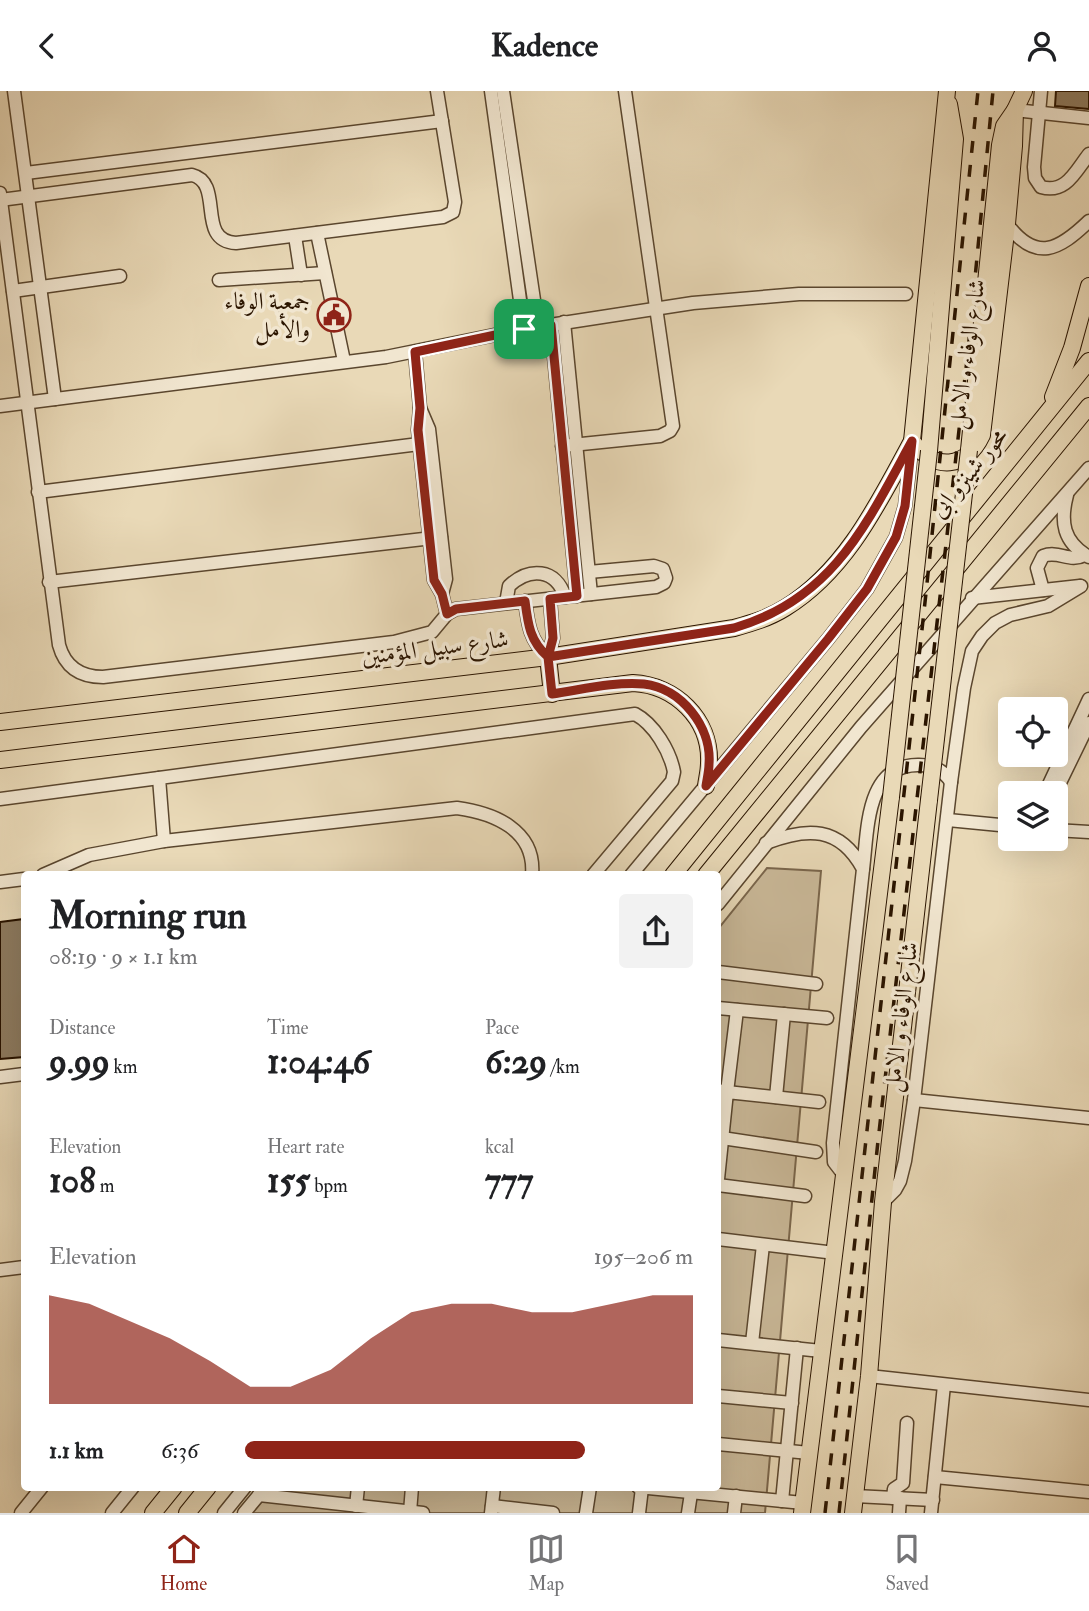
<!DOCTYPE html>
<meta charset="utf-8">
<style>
body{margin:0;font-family:"IM FELL Double Pica",Amiri,serif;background:#f2f2f2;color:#202124;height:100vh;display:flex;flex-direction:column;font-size:26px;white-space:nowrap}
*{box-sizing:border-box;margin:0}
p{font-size:23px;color:#757577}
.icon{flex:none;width:38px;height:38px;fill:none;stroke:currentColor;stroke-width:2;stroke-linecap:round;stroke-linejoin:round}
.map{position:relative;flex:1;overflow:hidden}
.details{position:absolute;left:21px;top:780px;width:700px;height:620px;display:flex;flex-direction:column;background:#fff;border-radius:7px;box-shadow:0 7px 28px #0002}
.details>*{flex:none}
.controls{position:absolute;left:998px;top:606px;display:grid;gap:14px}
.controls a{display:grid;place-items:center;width:70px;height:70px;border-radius:7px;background:#fff;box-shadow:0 7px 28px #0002;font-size:35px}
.pin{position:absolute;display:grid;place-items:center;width:60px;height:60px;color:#fff;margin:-30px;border-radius:14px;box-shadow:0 4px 10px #0006}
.round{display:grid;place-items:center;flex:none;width:74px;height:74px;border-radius:7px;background:#f2f2f2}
.headline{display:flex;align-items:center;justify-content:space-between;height:119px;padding:0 28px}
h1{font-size:38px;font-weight:700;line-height:52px}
.metrics{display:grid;grid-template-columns:repeat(3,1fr);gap:10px;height:119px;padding:7px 28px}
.metrics div{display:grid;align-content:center}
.metrics b{font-size:35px;font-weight:700}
.metrics small{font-size:19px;font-weight:400}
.metrics p{font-size:19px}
.chart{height:196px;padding:14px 28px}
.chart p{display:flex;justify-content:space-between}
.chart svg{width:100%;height:126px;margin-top:7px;fill:#8f2418;opacity:.7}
ul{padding:0 28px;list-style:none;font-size:23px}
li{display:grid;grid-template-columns:112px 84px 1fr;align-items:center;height:52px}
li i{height:18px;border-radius:9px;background:#8f2418}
header{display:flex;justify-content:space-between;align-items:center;height:91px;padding:0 28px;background:#fff;font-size:32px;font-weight:700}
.tabs{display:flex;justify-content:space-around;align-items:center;height:98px;border-top:2px solid #e0e0e0;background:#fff;font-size:19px;color:#757577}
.tabs a{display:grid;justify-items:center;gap:4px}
.tabs .active{color:#8f2418}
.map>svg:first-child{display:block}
.green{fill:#c9b898;stroke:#7a664c;stroke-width:2}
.building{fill:#8e7b5f;stroke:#2b1500;stroke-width:2}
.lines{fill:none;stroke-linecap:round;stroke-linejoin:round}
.minor-casing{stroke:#5a462e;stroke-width:15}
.major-casing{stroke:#2b1500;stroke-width:18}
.minor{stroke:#f1e6d0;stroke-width:12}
.major{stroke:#e9d9b7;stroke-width:16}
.rail{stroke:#2b1500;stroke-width:3.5;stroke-dasharray:12 12;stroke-linecap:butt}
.major-bridge-casing{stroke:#2b1500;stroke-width:18;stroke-linecap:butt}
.major-bridge{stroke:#e9d9b7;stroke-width:16}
.route-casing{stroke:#fff;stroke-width:14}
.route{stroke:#8f2418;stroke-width:9}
.labels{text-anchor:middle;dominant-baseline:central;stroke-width:7;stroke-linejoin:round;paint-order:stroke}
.poi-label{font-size:24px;fill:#2b1500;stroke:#f1e6d0;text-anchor:end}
.street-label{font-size:24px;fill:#2b1500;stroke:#f1e6d0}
</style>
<header><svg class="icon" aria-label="back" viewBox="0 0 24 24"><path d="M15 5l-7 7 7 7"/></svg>Kadence<svg class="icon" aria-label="person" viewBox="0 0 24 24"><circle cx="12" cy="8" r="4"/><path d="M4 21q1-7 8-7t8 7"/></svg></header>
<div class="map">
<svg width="1089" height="1422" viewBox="0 0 1089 1422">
<rect width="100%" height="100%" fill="#e9d9b7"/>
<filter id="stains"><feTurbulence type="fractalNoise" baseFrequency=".00286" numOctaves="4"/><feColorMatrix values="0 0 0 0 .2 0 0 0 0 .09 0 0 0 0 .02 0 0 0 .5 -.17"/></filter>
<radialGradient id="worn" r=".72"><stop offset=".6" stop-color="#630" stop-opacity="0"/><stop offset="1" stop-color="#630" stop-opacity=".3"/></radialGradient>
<polygon class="green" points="767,777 821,780 765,1422 239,1422 260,1397 718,1396 718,838"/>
<g class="building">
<polygon points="1056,0 1089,0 1089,18 1055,15"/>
<polygon points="24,828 24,966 0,968 0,831"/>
</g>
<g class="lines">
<defs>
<g id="minor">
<polyline points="14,0 55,308"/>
<polyline points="491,0 524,238"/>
<polyline points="503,0 538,236"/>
<path d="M1041 0 1034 76 1035 87 1041 96C1066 103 1075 81 1089 63"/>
<polyline points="1015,19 1089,27"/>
<polyline points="26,82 442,30"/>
<path d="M0 102 59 554C65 576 80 586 103 586L394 551 432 541 447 523 456 518 656 496 664 492 666 487 663 478 654 475 589 481"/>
<path d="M0 109 192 84C225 92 195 150 236 152L443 126 453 121 455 111 437 0"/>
<path d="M1007 133C1036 172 1059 159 1089 130"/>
<polyline points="317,142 344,270"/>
<polyline points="295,145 301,184"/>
<polyline points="219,189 325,182"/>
<polyline points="13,200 120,185"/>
<polyline points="564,231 591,503"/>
<polyline points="551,234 577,505"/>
<polyline points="415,261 420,317 418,339 434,489 442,503 447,523"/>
<polyline points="0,315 386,266 524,238 693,212 799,203 906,203"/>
<polyline points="420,317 429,338 446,488 442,503"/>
<polyline points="562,355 660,345 670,340 673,335 625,0"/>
<polyline points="38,401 419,353"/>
<path d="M1067 404C1060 431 1063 451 1089 466"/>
<polyline points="49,491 441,446"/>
<path d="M1043 499 1037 477 1043 465C1059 459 1069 472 1085 464"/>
<polyline points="972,507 1080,495"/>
<path d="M525 510C528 534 530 550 548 566L553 547 550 508"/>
<path d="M506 512 509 495C529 476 556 477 565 506"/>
<polyline points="1045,702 1089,608"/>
<polyline points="1055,702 1089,632"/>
<polyline points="0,708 159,687"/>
<polyline points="948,729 1010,735"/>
<polyline points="1055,739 1089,741"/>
<path d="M164 750 159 687 635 623C654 633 670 660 674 681L672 690 593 784"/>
<path d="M766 752C807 736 840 735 863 778L833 1052 834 1071 844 1084"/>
<path d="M863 778C868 740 865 673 919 674 933 674 944 680 951 691"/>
<path d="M43 784 89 764 164 750 457 717C494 722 536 739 532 784"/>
<polyline points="631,784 828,548 867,498 896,446 905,415 912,354"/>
<polyline points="0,791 24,788"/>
<polyline points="718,813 861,636 1089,377"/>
<polyline points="718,881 816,893"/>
<polyline points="718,917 827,927"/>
<polyline points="0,986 24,983"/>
<polyline points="718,999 727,1001 737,919"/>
<polyline points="776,1006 784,923"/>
<polyline points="914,1009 1089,1027"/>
<polyline points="722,1047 816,1061"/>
<polyline points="718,1088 727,1001 819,1011"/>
<polyline points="718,1094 805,1105"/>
<polyline points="883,1111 895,1099 900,1090 905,1070 914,1009 951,691 964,597 972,560 982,545 995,532 1010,524 1048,515 1081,495"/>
<polyline points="718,1148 835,1162"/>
<polyline points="0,1179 24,1176"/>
<polyline points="718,1249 821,1260"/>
<polyline points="752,1252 763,1154"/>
<polyline points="869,1285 1089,1309"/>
<polyline points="718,1305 792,1312"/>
<polyline points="718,1353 809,1362"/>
<polyline points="935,1386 1089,1401"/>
<polyline points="638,1396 803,1412"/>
<polyline points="259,1404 423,1422"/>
<polyline points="855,1405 933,1409"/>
<polyline points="893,1407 894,1398 903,1392 907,1332"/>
<polyline points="782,1410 797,1257"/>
<polyline points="356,1415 358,1396"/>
<polyline points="492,1415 553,1422"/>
<polyline points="410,1421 412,1396"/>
<polyline points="21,1422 42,1396"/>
<polyline points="112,1422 133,1396"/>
<polyline points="224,1422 245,1396"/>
<polyline points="244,1422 264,1398"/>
<polyline points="491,1422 494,1396"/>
<polyline points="586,1422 590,1396"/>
<polyline points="639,1422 642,1397"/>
<polyline points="688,1422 692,1396"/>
<polyline points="734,1422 736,1405"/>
<polyline points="899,1422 900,1407"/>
<polyline points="931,1422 944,1294"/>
</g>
<g id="major">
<path d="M947 0 912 350C935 381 966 378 982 344L1007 133 1014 55 1015 19 1024 0"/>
<polyline points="1053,306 1072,257 1089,195"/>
<polyline points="969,359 1000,54 1004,35 1015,19"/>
<polyline points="929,360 955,48 949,13"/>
<polyline points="548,566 552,603"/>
<path d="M0 631 548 566 734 537C752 532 769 527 785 517 846 480 879 411 912 350"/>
<path d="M0 669 633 592C675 594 711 628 709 672 709 680 707 687 706 695"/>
<polyline points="673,784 1089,270"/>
<polyline points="706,784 1089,315"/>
<polyline points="153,1422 174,1396"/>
<polyline points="187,1422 208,1396"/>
<polyline points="802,1422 891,706"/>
<polyline points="853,1422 869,1285 883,1111 929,709"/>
</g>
</defs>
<use href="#minor" class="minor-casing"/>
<use href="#major" class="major-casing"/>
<use href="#minor" class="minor"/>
<use href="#major" class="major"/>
<g class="rail">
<polyline points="825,1422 926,502 978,0"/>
<polyline points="839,1422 878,1050 968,260 993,0"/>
</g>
<defs>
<g id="major-bridge">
<polyline points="891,706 929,360"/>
<polyline points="929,709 969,359"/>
</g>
</defs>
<use href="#major-bridge" class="major-bridge-casing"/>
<use href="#major-bridge" class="major-bridge"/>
</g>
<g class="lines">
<defs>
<path id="route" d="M524 238 415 261 420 317 418 339 434 489 442 503 447 523 456 518 525 510C528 534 530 550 548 566L552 603C580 599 616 590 644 593 681 597 712 636 709 673 709 680 707 688 706 695L828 548 867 498 896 446 905 415 912 350C866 434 833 508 734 537L548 566 553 547 550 508 577 505 551 234 524 238"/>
</defs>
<use href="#route" class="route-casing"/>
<use href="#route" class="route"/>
</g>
<defs>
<symbol id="civic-ring" viewBox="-11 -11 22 22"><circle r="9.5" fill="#f1e6d0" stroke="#8f2418" stroke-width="1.5"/><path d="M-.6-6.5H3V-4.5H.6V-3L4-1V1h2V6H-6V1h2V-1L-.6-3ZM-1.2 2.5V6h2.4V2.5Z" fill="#8f2418"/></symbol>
</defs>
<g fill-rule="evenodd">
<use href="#civic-ring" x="315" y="205" width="38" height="38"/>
</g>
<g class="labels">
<g class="poi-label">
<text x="310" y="210">جمعية الوفاء<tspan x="310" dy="28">والأمل</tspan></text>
</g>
<g class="street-label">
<text transform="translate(967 263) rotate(-82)">شارع الوفاء و الامل</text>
<text transform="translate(969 382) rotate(-51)">محور شينزو ابى</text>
<text transform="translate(435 557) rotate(-7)">شارع سبيل المؤمنين</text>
<text transform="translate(901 926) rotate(-83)">شارع الوفاء و الامل</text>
</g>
</g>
<rect width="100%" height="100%" filter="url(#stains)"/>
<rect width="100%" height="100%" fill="url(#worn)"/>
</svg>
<div class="controls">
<a><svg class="icon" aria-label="locate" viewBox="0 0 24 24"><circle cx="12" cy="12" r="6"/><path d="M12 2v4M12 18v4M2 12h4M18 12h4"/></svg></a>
<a><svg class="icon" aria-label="layers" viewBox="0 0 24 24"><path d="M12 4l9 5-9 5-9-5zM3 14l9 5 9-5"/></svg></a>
</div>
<div class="pin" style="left:524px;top:238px;background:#1e9e55"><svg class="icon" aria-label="arrive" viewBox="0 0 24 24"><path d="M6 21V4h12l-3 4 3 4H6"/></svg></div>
<section class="details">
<div class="headline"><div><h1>Morning run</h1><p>08:19 · 9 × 1.1 km</p></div><a class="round"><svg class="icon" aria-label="share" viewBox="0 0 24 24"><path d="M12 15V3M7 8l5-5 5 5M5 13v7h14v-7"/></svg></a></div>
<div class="metrics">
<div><p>Distance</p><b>9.99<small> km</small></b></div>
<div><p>Time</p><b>1:04:46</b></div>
<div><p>Pace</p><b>6:29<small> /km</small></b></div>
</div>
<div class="metrics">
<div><p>Elevation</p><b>108<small> m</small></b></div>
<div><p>Heart rate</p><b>155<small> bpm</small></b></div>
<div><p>kcal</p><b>777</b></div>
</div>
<div class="chart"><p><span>Elevation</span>195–206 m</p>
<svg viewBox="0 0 160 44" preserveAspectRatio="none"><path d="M0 44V6L10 9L20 15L30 21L40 29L50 38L60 38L70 32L80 21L90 12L100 9L110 9L120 12L130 12L140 9L150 6L160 6V44z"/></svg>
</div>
<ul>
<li><b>1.1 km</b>6:36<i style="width:76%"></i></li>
</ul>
</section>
</div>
<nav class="tabs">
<a class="active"><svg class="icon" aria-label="home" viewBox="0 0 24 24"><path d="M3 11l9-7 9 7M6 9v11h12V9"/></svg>Home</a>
<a><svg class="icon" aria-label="map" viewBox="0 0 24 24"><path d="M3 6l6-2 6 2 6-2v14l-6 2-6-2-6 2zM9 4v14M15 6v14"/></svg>Map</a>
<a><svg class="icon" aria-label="saved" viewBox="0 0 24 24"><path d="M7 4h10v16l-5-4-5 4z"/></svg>Saved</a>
</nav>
